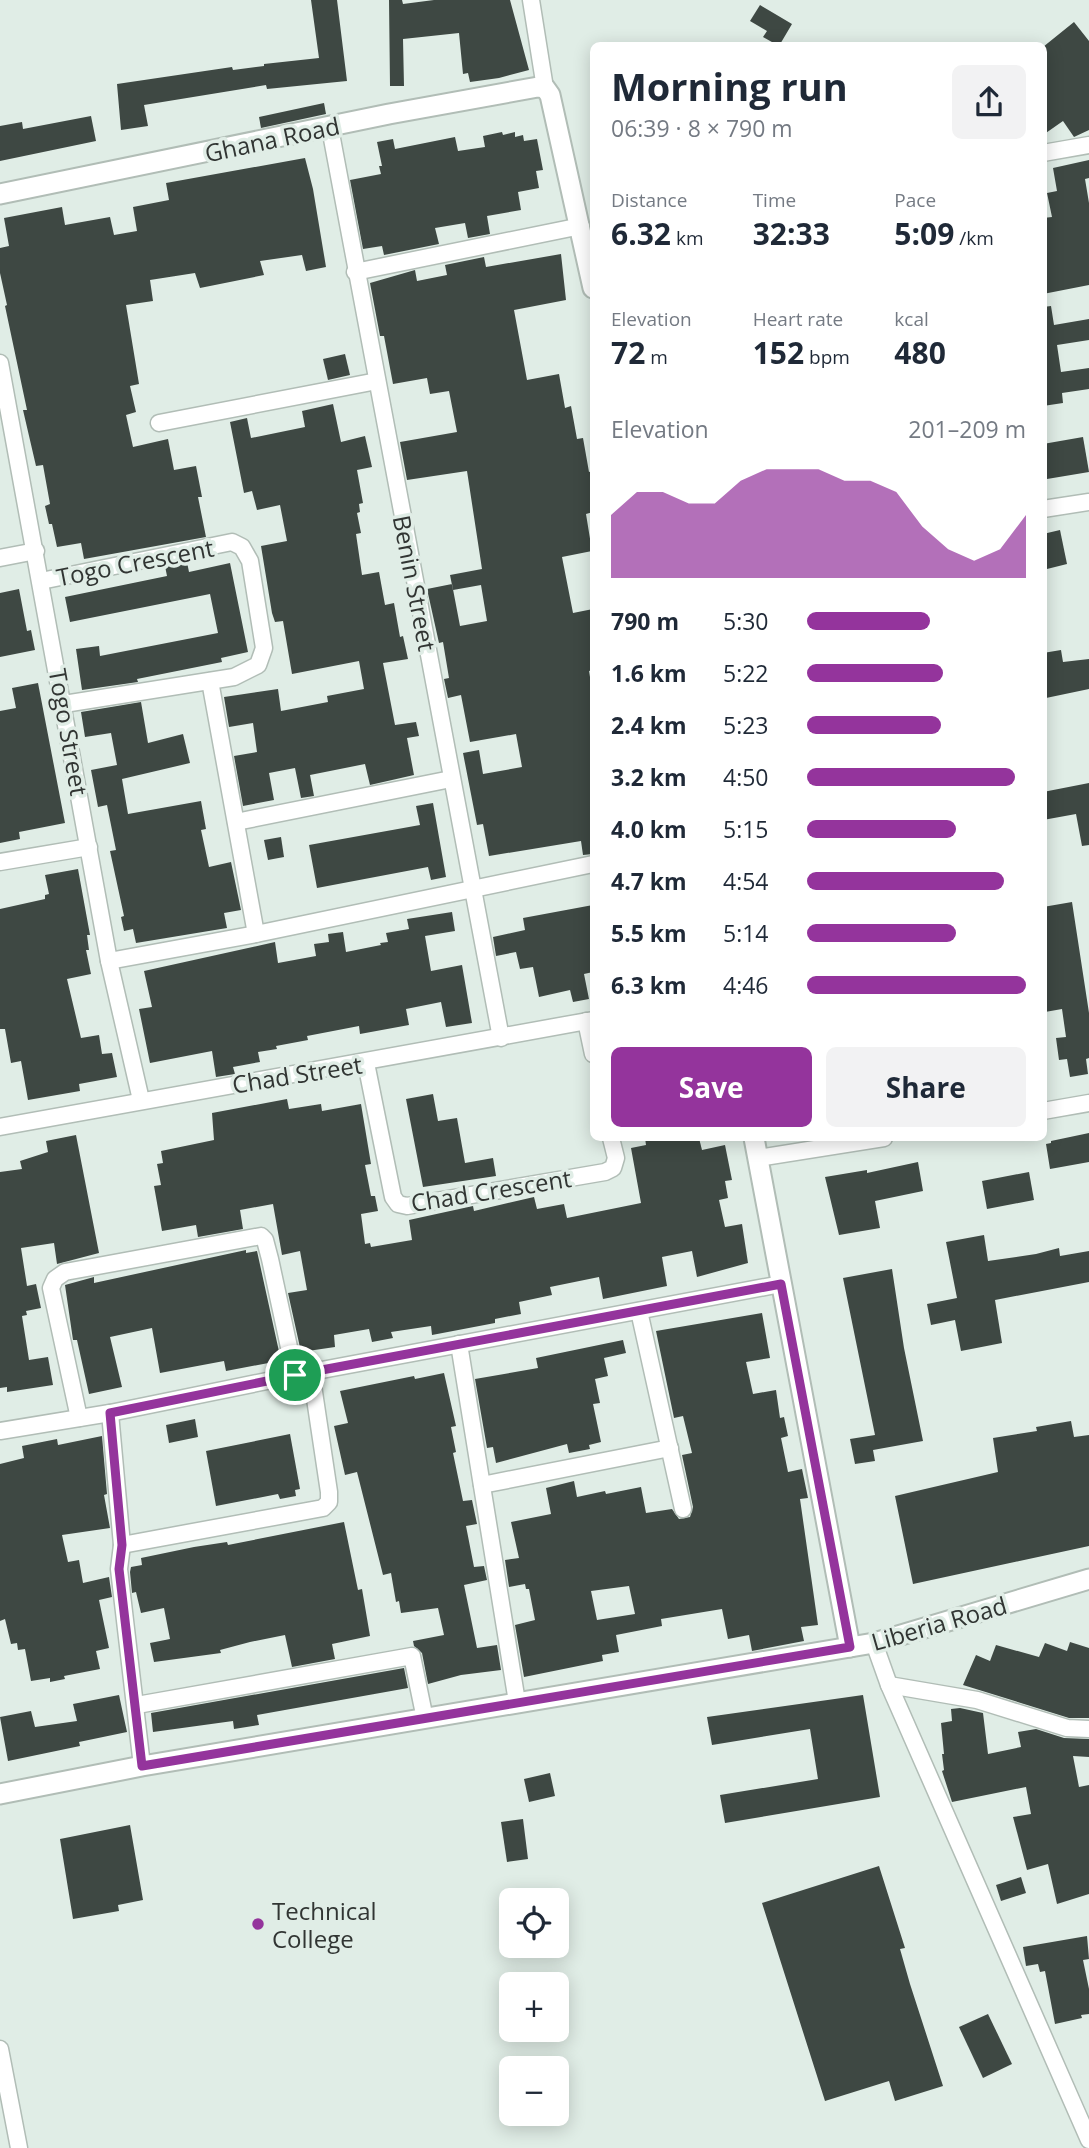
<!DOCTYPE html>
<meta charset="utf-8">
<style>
body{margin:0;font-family:"Open Sans",sans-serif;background:#f2f2f3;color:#1f2937;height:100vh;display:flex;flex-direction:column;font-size:26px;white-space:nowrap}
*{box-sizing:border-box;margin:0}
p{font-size:23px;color:#747a83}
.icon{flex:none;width:38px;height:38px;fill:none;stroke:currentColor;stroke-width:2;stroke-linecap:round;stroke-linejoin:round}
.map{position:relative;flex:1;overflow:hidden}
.details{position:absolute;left:590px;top:42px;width:457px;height:1099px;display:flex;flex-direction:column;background:#fff;border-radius:10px;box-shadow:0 4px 18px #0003}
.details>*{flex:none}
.tools{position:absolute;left:499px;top:1888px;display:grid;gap:14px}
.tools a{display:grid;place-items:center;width:70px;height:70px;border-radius:10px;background:#fff;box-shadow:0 4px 18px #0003;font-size:35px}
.pin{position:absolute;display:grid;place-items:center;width:60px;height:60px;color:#fff;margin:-30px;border:4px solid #fff;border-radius:50%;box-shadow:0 2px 7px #0007}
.round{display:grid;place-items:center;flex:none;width:74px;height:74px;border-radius:10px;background:#f2f2f3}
.head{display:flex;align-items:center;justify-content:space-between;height:119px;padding:0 21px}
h1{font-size:38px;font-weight:700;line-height:52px}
.metrics{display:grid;grid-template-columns:repeat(3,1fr);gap:10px;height:119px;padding:7px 21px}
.metrics div{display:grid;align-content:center}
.metrics b{font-size:30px;font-weight:700}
.metrics small{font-size:19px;font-weight:400}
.metrics p{font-size:19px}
.chart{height:196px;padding:14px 21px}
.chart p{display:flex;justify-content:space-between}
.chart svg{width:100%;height:126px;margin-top:7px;fill:#94349c;opacity:.7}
.action{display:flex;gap:14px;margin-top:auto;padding:14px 21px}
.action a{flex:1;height:80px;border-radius:10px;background:#94349c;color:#fff;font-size:28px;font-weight:700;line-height:80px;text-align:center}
.action a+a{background:#f2f2f3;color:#1f2937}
ul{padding:0 21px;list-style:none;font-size:23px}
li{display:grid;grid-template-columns:112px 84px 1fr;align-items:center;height:52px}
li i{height:18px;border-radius:9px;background:#94349c}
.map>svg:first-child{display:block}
.building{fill:#3e4843;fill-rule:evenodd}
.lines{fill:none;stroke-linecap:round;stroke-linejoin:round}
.minor-casing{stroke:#b1bdb6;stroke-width:19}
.tertiary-casing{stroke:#b1bdb6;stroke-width:23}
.minor{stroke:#fff;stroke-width:16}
.tertiary{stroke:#fff;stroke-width:19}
.route-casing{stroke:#fff;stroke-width:14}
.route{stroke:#94349c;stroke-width:9}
.poi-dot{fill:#94349c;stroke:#e0ede6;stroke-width:2.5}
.labels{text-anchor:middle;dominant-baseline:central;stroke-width:7;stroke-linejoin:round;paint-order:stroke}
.street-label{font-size:24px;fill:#313533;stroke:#e0ede6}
.poi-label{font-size:24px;fill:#313533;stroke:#e0ede6;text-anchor:start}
</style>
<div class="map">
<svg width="1089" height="2148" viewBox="0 0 1089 2148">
<rect width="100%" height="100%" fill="#e0ede6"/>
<g class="building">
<polygon points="311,0 337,0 347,81 267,89 266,85 144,105 148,126 121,130 117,84 232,67 233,70 264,66 264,64 319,58"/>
<polygon points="389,0 402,0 403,4 434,0 510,0 529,70 499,78 470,82 468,73 463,74 459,33 403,39 404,86 390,86"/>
<polygon points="760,5 792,24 779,46 763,37 767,31 750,21"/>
<polygon points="1074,22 1089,41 1089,130 1074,137 1063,121 1043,135 1043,47"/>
<polygon points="324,103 326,114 261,128 259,117"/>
<polygon points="91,116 96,141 0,161 0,126 22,122 23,129"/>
<polygon points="502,132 503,135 515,132 515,137 523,135 524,141 537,139 543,170 536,171 539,188 518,192 521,210 487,216 490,234 468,238 465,223 435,228 439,244 384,255 382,246 363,249 350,180 381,174 379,166 382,166 377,142 393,139 395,149 455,137 458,151 485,147 483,136"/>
<polygon points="305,158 313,189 326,267 306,271 302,255 260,261 264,275 200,288 195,273 150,280 153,301 126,305 139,384 130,386 136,412 126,415 133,447 168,439 174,470 196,466 202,497 198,497 206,537 84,559 81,543 57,547 52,524 49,524 45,506 50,504 43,465 36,466 23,410 27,410 5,306 7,305 0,273 0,248 9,246 4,218 62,207 65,225 110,217 114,235 137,231 133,207 169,200 166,183"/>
<polygon points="1089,160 1089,178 1085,179 1089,203 1089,285 1043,294 1043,218 1052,217 1047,193 1057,191 1053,168"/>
<polygon points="561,254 566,300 514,310 527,380 559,374 565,408 571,406 577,439 583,438 589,472 593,471 593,512 586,514 592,551 562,557 573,613 593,609 593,670 589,671 593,695 593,854 583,855 581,841 489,856 483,824 477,825 463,753 479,750 483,774 522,767 516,734 470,742 461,695 448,698 444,679 449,678 443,642 439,643 427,589 452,584 460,626 487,621 481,585 453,590 450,575 482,569 467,471 407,480 400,442 457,432 449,391 430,394 427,378 393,384 384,336 380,336 370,283 415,270 417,281 447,275 445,265 484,257 486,267"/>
<polygon points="1051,306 1054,325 1089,319 1089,340 1057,345 1061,372 1089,368 1089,389 1062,393 1063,403 1043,406 1043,307"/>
<polygon points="345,354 350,375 328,380 323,359"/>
<polygon points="333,404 341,442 365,436 372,467 357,470 363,503 359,504 360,512 357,513 361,533 356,534 362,575 379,572 385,605 394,603 400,637 403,636 408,659 383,663 395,725 416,722 419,736 407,738 414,775 370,785 365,764 310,775 314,796 301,798 295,768 269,773 274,800 243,806 234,756 257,752 253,723 229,727 224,697 278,689 281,711 328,702 327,696 364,689 359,661 292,674 283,621 275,622 272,613 261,546 287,541 280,505 257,510 252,491 244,493 230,422 247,418 251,438 305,427 302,411"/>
<polygon points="1083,437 1089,472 1047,479 1043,444"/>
<polygon points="1060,530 1067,564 1043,570 1043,534"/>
<polygon points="187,562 189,572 230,563 248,652 221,658 222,662 137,679 138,682 82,690 76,649 99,646 100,656 218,633 210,594 70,622 65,597 167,576 165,566"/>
<polygon points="19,589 27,631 31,630 35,650 0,657 0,593"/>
<polygon points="1061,650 1063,662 1089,659 1089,689 1046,698 1043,653"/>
<polygon points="38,683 65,823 19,832 20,839 0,843 0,711 16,708 12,688"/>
<polygon points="141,702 148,743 183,734 190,763 122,779 128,814 201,801 206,829 201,830 209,867 231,862 241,910 224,913 227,928 136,943 133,929 124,931 121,917 124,916 110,851 116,850 107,805 98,807 91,770 117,765 111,733 85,737 81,712"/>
<polygon points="1089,783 1089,845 1082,846 1076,814 1043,820 1043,792"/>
<polygon points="433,803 446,877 431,880 428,867 317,888 309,845 420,825 416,806"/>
<polygon points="281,837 284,857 268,860 264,840"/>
<polygon points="78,869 90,935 87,935 89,950 86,950 91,974 67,979 81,1038 99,1035 102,1054 112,1053 117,1077 79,1084 80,1091 28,1100 21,1061 11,1063 5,1029 0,1029 0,909 45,899 45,895 49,894 45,875"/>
<polygon points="1072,902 1089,1013 1089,1058 1086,1059 1088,1074 1070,1077 1067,1059 1059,1060 1056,1038 1066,1037 1062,1009 1045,1012 1043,1000 1043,907"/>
<polygon points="593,905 593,972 584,974 589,999 573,1002 570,990 539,997 533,967 520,969 516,952 496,956 493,937 525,930 523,918"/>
<polygon points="452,912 455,931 425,936 431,971 462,965 472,1023 446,1027 441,1002 406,1009 409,1025 360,1034 359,1026 307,1036 308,1040 276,1046 277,1049 258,1052 260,1062 233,1067 235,1074 216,1077 212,1051 150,1063 139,1009 152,1007 144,971 275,942 278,963 316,956 314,944 329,942 328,934 343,932 346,952 381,945 380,943 388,942 386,933 409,929 407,919"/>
<polygon points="433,1094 438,1121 457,1118 465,1163 493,1158 496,1176 423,1187 406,1099"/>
<polygon points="287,1099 289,1109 321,1104 322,1111 361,1104 371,1164 365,1165 371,1196 375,1196 378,1211 361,1214 365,1244 370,1243 371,1247 412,1240 409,1220 473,1206 474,1211 534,1197 537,1209 564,1204 567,1218 641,1203 631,1148 646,1145 645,1138 699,1138 702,1150 725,1145 732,1180 725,1181 728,1198 719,1200 725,1227 742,1224 748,1263 697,1277 692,1251 662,1257 667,1286 603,1299 599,1277 550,1287 552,1295 519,1302 521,1314 495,1319 495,1323 432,1335 431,1326 391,1332 393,1338 372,1342 369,1329 334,1335 335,1347 301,1352 288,1293 307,1290 300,1251 282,1255 273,1204 240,1210 243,1229 198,1237 196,1225 162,1231 154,1186 161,1185 157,1164 163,1163 161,1151 214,1140 212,1113"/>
<polygon points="1089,1133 1089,1162 1050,1169 1046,1144 1051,1143 1051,1141"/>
<polygon points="76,1135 99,1253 57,1264 54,1243 21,1248 27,1286 36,1284 41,1308 26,1311 27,1315 22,1316 29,1360 48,1357 53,1385 7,1392 7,1387 0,1388 0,1172 22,1169 20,1161 48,1152 46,1141"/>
<polygon points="918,1162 923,1191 875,1201 880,1228 839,1235 825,1177 867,1170 867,1173"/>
<polygon points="1029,1172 1034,1200 987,1209 982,1181"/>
<polygon points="984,1235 988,1261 1036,1254 1059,1248 1060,1256 1089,1251 1089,1282 995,1300 1002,1343 961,1351 955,1320 931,1325 927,1304 957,1298 946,1242"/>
<polygon points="246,1250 246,1253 257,1251 280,1356 278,1356 279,1361 226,1371 224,1361 160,1373 152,1328 110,1337 122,1387 89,1394 77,1340 73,1340 65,1285 94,1277 94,1283"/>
<polygon points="892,1269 904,1348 923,1441 873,1450 875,1461 855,1464 850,1439 875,1435 843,1278"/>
<path d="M762 1313 770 1358 746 1362 753 1394 776 1390 780 1418 784 1417 788 1436 781 1438 788 1472 802 1469 808 1498 800 1499 818 1625 801 1627 804 1641 752 1651 749 1635 728 1639 722 1609 661 1619 662 1626 616 1635 619 1652 602 1655 603 1661 524 1677 515 1625 535 1620 529 1589H526L525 1584 509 1587 505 1560 519 1558 511 1522 551 1514 546 1488 574 1481 577 1497 605 1491 606 1494 641 1487 646 1513 672 1509 679 1519 690 1517 693 1507 682 1455 692 1453 683 1416 674 1418 656 1331ZM629 1586 635 1614 597 1620 591 1591Z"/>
<polygon points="623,1340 626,1353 604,1358 608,1376 595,1379 600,1403 593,1404 601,1442 589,1445 590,1449 569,1453 567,1444 496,1463 493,1447 487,1448 475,1379 538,1368 536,1358"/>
<polygon points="444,1373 456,1426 451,1427 456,1452 453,1453 463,1501 472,1500 477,1524 466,1526 474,1567 484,1566 487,1580 464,1585 477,1648 497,1645 501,1670 461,1675 428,1684 422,1653 414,1646 413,1641 444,1635 438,1608 401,1613 399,1601 396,1602 391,1573 383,1575 357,1472 345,1475 334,1426 348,1423 340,1391 414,1376 415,1379"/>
<polygon points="195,1419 198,1437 169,1443 166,1425"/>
<polygon points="1071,1421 1074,1437 1089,1435 1089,1546 913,1584 895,1496 998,1472 993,1438 1037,1431 1036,1427"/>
<polygon points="290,1434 300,1489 295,1490 296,1496 280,1499 278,1494 216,1506 206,1451"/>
<polygon points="102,1436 107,1494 104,1495 110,1528 62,1535 68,1562 79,1560 83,1583 109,1577 112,1597 99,1600 109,1648 96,1651 100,1669 64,1676 65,1679 50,1682 50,1678 31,1681 25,1649 18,1650 17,1643 11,1644 5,1619 0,1621 0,1464 24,1458 22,1446 57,1439 58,1445"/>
<polygon points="344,1522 358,1590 362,1589 370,1636 332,1644 335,1659 292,1667 285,1635 250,1642 220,1650 221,1653 154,1662 150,1643 170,1639 164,1608 141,1613 136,1592 132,1593 130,1572 131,1567 142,1565 141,1558 194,1547 227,1542 228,1545"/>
<polygon points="1070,1642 1089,1648 1089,1718 1069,1718 963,1685 976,1655 990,1661 996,1645 1039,1657 1045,1643 1067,1651"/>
<polygon points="404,1668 408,1688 257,1715 259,1725 234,1729 233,1721 153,1732 151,1713"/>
<polygon points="119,1695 127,1732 79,1742 80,1746 8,1761 0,1717 31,1711 35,1727 77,1721 73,1704"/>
<polygon points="863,1695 880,1797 725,1823 720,1795 818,1779 810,1729 712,1745 707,1717"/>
<polygon points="960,1708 983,1713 988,1754 1021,1747 1018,1732 1036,1729 1064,1738 1089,1739 1089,1757 1073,1756 1079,1787 1089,1785 1089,1894 1057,1904 1048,1864 1027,1870 1013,1817 1031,1814 1026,1787 952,1802 942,1771 944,1770 942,1754 944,1754 941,1723 952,1721 951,1709"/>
<polygon points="550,1773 555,1796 529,1802 524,1779"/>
<polygon points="523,1819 528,1859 507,1862 501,1822"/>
<polygon points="130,1825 143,1900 118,1905 119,1911 73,1919 60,1839"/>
<polygon points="879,1866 905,1948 900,1949 910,1984 943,2086 895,2101 889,2081 825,2101 762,1903"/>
<polygon points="1021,1877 1026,1893 1001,1901 996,1885"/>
<polygon points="1087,1936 1089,1959 1083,1960 1089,1989 1089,2014 1081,2015 1082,2018 1055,2024 1045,1971 1040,1972 1038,1964 1026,1966 1023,1947"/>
<polygon points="988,2014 1012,2064 983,2078 959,2027"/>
</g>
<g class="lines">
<defs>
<g id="minor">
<polyline points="531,0 545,88"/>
<polyline points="330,128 501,1038"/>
<polyline points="1043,153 1089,145"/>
<polyline points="355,272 581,226"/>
<polyline points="0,363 109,961 141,1100"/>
<polyline points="159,423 377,381"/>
<polyline points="1043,509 1089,502"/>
<polyline points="0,558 36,551"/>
<polyline points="41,581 232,542 242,547 250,561 264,648 258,665 234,677 64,704"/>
<polyline points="210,681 256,934"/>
<polyline points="236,822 451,779"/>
<polyline points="0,862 89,847"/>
<polyline points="109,961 256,934 593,864"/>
<polyline points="586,1021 593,1054"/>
<polyline points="366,1063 393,1197 398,1204 407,1206 605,1172 613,1168 616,1158 611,1138"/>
<polyline points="1043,1111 1089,1103"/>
<polyline points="0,1127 593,1020"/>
<polyline points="758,1158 884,1138"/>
<polyline points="639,1311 683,1509"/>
<polyline points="459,1344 517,1702"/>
<polyline points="110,1413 122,1545 119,1569 142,1766"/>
<polyline points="79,1418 51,1288 55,1279 65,1272 261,1236 265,1240 270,1259 295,1375"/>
<polyline points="0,1431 110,1413 311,1372 781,1284"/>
<polyline points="482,1485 670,1448"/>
<polyline points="122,1545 323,1508 329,1502 329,1492 311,1372"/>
<polyline points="874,1643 889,1685 1089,2140"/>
<polyline points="889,1685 977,1700 1067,1728 1089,1729"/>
<polyline points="137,1705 412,1656 425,1719"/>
<polyline points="0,2049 19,2148"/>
</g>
<g id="tertiary">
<polyline points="0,194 389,114 538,87 545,88 550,95 593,288"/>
<polyline points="754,1138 850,1647"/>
<polyline points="0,1794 142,1766 874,1643 1089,1579"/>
</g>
</defs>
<use href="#minor" class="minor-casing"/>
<use href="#tertiary" class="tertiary-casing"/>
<use href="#minor" class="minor"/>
<use href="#tertiary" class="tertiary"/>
</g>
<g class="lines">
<defs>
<polygon id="route" points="781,1284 850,1647 142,1766 119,1569 122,1545 110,1413 311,1372"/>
</defs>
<use href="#route" class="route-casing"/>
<use href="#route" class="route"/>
</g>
<circle class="poi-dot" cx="258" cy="1924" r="7"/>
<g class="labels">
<g class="street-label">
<text transform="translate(272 139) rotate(-12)">Ghana Road</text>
<text transform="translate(135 562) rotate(-11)">Togo Crescent</text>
<text transform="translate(415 583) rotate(79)">Benin Street</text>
<text transform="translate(69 732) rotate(80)">Togo Street</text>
<text transform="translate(297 1074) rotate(-9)">Chad Street</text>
<text transform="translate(491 1190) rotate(-9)">Chad Crescent</text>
<text transform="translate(939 1623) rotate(-16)">Liberia Road</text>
</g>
<g class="poi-label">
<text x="272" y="1910">Technical<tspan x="272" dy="28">College</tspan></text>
</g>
</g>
</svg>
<div class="tools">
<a><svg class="icon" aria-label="locate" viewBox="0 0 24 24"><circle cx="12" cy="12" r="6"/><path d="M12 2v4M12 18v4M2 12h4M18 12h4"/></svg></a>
<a>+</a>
<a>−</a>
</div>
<div class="pin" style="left:295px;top:1375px;background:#1e9e55"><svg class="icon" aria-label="arrive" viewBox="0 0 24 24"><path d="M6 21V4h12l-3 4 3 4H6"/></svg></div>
<section class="details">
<div class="head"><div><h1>Morning run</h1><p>06:39 · 8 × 790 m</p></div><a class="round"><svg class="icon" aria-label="share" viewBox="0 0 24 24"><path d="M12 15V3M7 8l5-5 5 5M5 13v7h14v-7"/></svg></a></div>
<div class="metrics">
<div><p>Distance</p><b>6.32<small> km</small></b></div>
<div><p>Time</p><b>32:33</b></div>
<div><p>Pace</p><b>5:09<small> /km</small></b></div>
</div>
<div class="metrics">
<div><p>Elevation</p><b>72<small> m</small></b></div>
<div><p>Heart rate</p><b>152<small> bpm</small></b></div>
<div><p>kcal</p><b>480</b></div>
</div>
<div class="chart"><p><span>Elevation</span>201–209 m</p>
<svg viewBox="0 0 160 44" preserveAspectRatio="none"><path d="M0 44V22L10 14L20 14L30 18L40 18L50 10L60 6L70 6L80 6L90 10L100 10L110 14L120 26L130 34L140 38L150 34L160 22V44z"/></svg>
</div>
<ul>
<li><b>790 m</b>5:30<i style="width:56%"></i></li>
<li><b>1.6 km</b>5:22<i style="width:62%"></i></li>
<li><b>2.4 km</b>5:23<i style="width:61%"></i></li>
<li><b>3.2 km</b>4:50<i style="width:95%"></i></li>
<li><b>4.0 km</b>5:15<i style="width:68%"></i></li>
<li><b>4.7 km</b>4:54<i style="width:90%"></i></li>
<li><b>5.5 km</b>5:14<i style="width:68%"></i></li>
<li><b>6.3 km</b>4:46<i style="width:100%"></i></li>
</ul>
<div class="action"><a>Save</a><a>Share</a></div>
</section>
</div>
